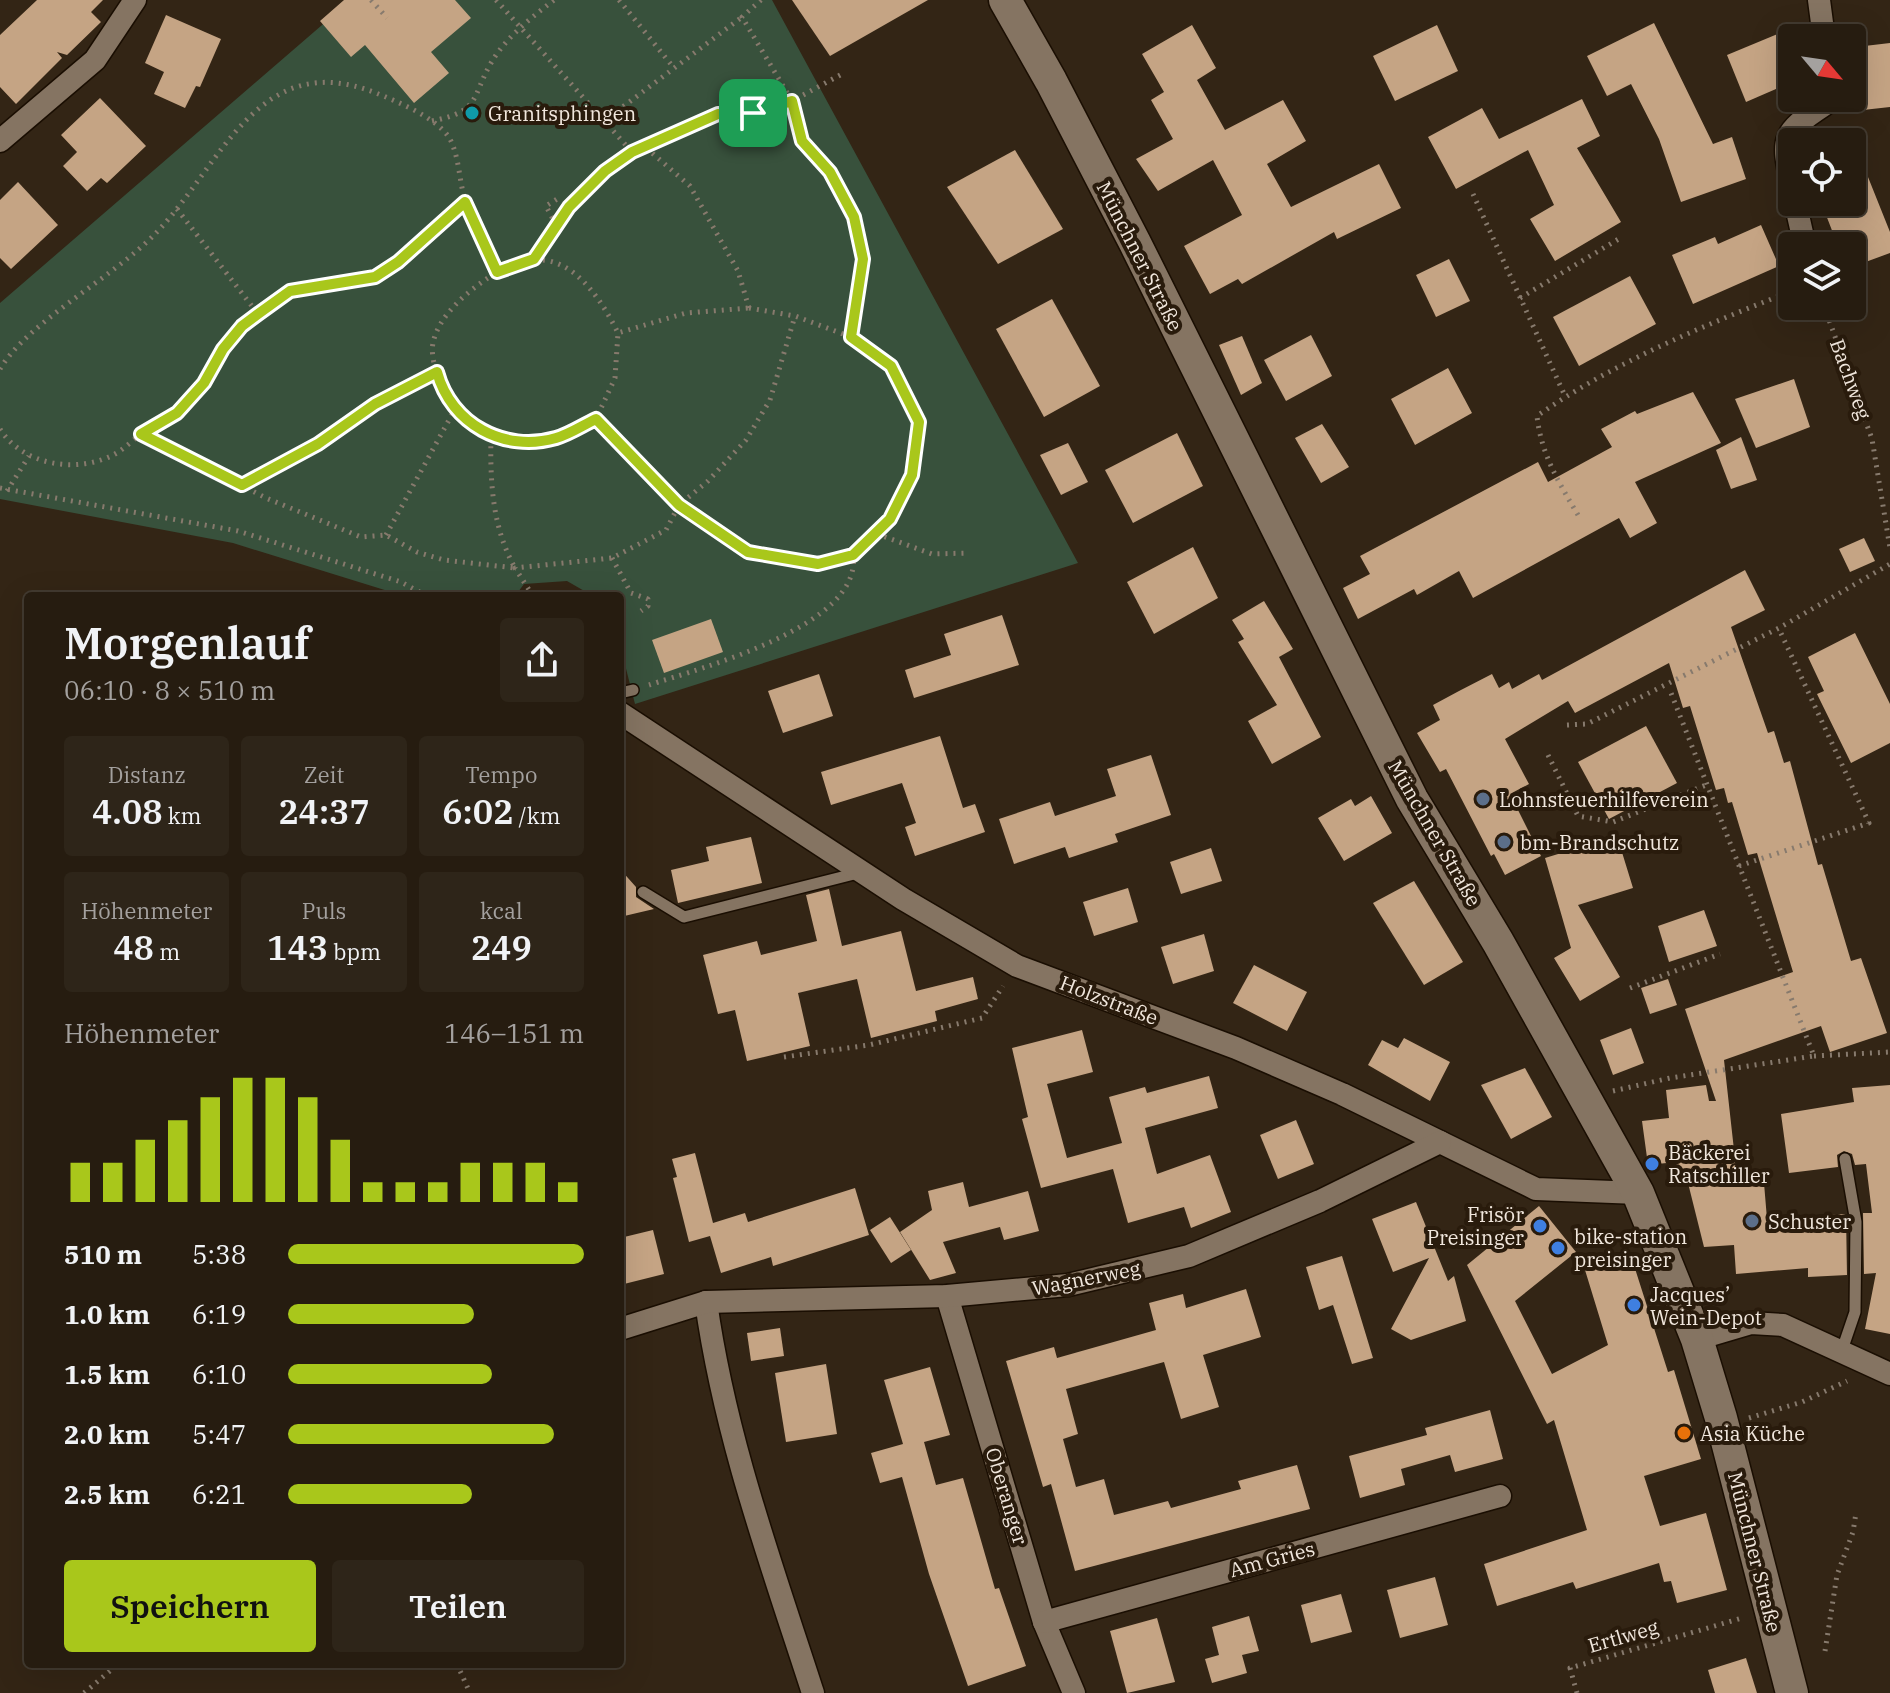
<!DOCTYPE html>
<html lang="de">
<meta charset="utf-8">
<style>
body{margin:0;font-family:"IBM Plex Serif",serif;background:#2e2519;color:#f1f3f6;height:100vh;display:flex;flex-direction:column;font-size:30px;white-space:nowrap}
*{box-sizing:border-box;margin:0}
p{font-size:26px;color:#a4a19f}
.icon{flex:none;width:44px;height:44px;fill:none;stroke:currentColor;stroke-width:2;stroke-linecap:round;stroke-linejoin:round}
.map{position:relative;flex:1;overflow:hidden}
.sheet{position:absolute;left:24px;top:592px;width:600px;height:1076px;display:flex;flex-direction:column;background:#261c10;border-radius:8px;box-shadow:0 8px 32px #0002,0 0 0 2px #423a30}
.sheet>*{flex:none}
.needle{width:52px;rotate:119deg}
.buttons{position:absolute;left:1778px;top:24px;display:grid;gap:16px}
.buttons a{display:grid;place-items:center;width:88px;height:88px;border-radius:8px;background:#261c10;box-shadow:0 8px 32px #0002,0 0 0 2px #423a30;font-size:40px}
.pin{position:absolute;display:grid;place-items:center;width:68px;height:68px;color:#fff;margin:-34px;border-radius:16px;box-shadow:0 4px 12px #0006}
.round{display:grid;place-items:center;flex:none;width:84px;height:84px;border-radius:8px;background:#2e2519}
.summary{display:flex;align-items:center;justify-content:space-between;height:136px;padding:0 40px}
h1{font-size:44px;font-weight:600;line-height:60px}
.stats{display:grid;grid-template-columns:repeat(3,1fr);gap:12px;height:136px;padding:8px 40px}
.stats div{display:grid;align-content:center;border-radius:8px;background:#2e2519;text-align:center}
.stats b{font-size:34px;font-weight:600}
.stats small{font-size:22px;font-weight:400}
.stats p{font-size:22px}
.chart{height:224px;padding:16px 40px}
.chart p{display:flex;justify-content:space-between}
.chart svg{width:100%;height:144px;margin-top:8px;stroke:#a9c71b;stroke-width:6}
.cta{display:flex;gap:16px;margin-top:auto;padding:16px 40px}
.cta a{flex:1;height:92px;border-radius:8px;background:#a9c71b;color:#111;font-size:32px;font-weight:600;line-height:92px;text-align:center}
.cta a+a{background:#2e2519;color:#f1f3f6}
ul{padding:0 40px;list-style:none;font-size:26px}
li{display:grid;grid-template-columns:128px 96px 1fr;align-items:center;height:60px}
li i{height:20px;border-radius:10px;background:#a9c71b}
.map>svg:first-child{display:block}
.green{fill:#38513c}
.building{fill:#c5a484}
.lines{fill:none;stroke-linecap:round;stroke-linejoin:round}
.service-casing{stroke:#1a0e02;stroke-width:14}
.minor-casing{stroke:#1a0e02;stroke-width:25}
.secondary-casing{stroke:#1a0e02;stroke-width:35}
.path{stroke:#877a6d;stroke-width:5;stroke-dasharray:2 6;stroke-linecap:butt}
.service{stroke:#857462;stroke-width:11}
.minor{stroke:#857462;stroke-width:22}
.secondary{stroke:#857462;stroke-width:32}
.route-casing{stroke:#fff;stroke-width:16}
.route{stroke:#a9c71b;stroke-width:10}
.culture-dot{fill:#0f9aa8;stroke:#291b0c;stroke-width:3}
.service-dot{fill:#5c6f8a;stroke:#291b0c;stroke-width:3}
.shop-dot{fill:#3f7fe0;stroke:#291b0c;stroke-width:3}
.food-dot{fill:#e8710a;stroke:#291b0c;stroke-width:3}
.labels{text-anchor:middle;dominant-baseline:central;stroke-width:8;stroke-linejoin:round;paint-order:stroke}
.poi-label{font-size:20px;fill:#f1e7dd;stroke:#291b0c;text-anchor:start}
.street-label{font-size:20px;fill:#f1e7dd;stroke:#291b0c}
</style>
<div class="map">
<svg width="1890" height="1693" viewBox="0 0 1890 1693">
<rect width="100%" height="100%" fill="#332515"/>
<polygon class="green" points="351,0 772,0 1078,563 635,704 620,645 620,596 593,596 567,581 524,584 515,596 404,596 233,543 0,499 0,303"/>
<g class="building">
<polygon points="37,0 103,0 91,12 101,22 67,55 57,52 62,58 16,104 0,87 0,35"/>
<polygon points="344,0 455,0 471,18 431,52 449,73 414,103 365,45 351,57 320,21"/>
<polygon points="792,0 928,0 830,56"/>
<polygon points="166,15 221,39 200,87 196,86 185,108 154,94 164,72 145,63"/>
<polygon points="1654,23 1713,144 1732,137 1746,179 1681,202 1659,139 1631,84 1607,96 1587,56"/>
<polygon points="1192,25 1216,68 1197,80 1225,130 1283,100 1306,141 1267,164 1291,207 1379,164 1401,208 1337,239 1334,232 1242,284 1238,279 1210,294 1184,246 1242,215 1213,160 1158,191 1136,159 1173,139 1151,100 1164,92 1142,54"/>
<polygon points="1437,25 1458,71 1395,101 1373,56"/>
<polygon points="1792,28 1792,82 1746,102 1727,55"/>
<polygon points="1890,43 1890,107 1863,110 1856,47"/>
<polygon points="100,98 146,146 107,183 101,178 87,191 63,166 77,152 61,135"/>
<polygon points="1582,99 1600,136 1577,148 1621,222 1555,261 1530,219 1554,205 1528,150 1456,189 1428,137 1482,108 1499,139"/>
<polygon points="1852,137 1890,232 1890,253 1852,267 1852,246 1838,246 1821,202 1852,202"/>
<polygon points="1015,150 1063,229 998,264 947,187"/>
<polygon points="18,182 58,225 11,269 0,258 0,200"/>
<polygon points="1761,225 1779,266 1693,304 1672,255 1715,237 1718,244"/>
<polygon points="1449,259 1470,301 1436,317 1416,275"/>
<polygon points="1630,276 1656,324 1579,366 1553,317"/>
<polygon points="1052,299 1100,386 1044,417 996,329"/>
<polygon points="1311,335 1332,376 1286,401 1264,360"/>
<polygon points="1242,336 1262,383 1241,395 1219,345"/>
<polygon points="1448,368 1472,413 1415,445 1391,399"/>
<polygon points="1794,379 1810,427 1756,448 1735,399"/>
<polygon points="1693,392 1721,443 1635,482 1657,523 1630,538 1619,518 1473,598 1459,571 1417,595 1414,589 1358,619 1343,588 1370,574 1360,556 1538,462 1548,482 1612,447 1601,429 1635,411 1637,414"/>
<polygon points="1322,424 1349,467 1321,483 1295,438"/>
<polygon points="1177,433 1203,486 1133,523 1105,470"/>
<polygon points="1741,437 1757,480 1731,489 1716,450"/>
<polygon points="1068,443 1088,482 1061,495 1040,455"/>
<polygon points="1864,538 1875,561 1850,572 1839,549"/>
<polygon points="1193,547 1218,598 1154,634 1127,582"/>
<polygon points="1745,570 1765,610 1731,627 1768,733 1774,731 1784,763 1790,761 1818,865 1822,864 1851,961 1861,958 1887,1033 1830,1052 1821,1026 1724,1060 1738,1186 1764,1183 1767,1219 1846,1214 1847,1275 1808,1277 1808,1268 1736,1274 1734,1245 1704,1247 1685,1171 1677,1172 1676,1162 1648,1165 1642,1121 1669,1118 1666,1090 1706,1085 1709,1101 1716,1101 1685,1009 1793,972 1757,853 1748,855 1732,802 1728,803 1724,788 1716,790 1690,706 1683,708 1669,663 1575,713 1568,701 1505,739 1529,784 1510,794 1541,856 1505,875 1494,854 1491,856 1446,769 1440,772 1417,733 1440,720 1433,705 1459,691 1492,674 1499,688 1509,682 1512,689 1539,674 1542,680"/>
<polygon points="1264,601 1293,649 1279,657 1321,737 1272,764 1248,721 1277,705 1238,642 1244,639 1232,620"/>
<polygon points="1002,615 1019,665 914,698 905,670 951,655 944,634"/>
<polygon points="711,619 723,652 664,673 652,640"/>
<polygon points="1855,633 1890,704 1890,743 1851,763 1817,694 1824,691 1808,657"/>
<polygon points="819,674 833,716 783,733 768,691"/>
<polygon points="1646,726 1677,783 1609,819 1578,762"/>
<polygon points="940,736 963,808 975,804 985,832 915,856 905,827 916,823 902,783 831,805 821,772"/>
<polygon points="1151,755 1171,815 1115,834 1118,842 1069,858 1065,847 1014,864 999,819 1050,802 1055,816 1116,796 1107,769"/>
<polygon points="1371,796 1392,833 1344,861 1318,818 1351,799 1355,806"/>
<polygon points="1617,836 1633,888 1578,905 1620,977 1580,1001 1554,958 1571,948 1545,858"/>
<polygon points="751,837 762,883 678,903 671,870 709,861 706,847"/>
<polygon points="1211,848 1222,881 1181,894 1170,862"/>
<polygon points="620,869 636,887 636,897 654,909 620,917"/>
<polygon points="1414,881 1463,962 1424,985 1373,903"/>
<polygon points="1128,888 1138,922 1094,936 1083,902"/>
<polygon points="829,889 842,946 901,931 916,991 973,977 978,999 935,1011 937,1021 871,1038 857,979 798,993 810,1046 747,1061 735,1010 718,1014 703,955 757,941 761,955 817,941 806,895"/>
<polygon points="1704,910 1717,946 1669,962 1658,926"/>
<polygon points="1204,934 1214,971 1173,984 1161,947"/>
<polygon points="1254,965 1307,992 1287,1031 1233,1003"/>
<polygon points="1668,979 1677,1005 1650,1014 1641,988"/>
<polygon points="1631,1028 1644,1063 1613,1075 1600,1040"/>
<polygon points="1082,1030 1093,1072 1047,1084 1067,1158 1122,1143 1109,1097 1145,1087 1147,1093 1209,1076 1218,1108 1145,1128 1157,1174 1210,1155 1231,1212 1191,1228 1184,1207 1128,1223 1113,1169 1041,1188 1022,1119 1028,1117 1012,1048"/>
<polygon points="1404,1038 1450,1062 1430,1101 1368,1065 1382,1040 1398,1048"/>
<polygon points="1525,1068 1552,1117 1511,1139 1481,1085"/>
<polygon points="1890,1085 1890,1334 1865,1329 1876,1273 1864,1274 1863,1213 1872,1213 1866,1164 1855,1165 1852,1154 1844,1151 1837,1155 1838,1167 1789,1173 1781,1114 1854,1102 1852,1088"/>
<polygon points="1296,1120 1314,1164 1278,1179 1260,1135"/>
<polygon points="695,1153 713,1223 745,1213 748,1222 855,1188 869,1235 773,1266 771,1257 721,1273 710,1236 689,1242 673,1178 677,1177 672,1159"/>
<polygon points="963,1182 969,1207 1028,1191 1039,1231 1004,1240 1000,1227 943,1242 956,1273 930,1280 900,1232 932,1210 928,1191"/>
<polygon points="1416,1202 1448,1281 1454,1276 1466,1321 1411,1340 1391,1329 1429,1258 1393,1272 1372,1219"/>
<polygon points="1539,1206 1576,1252 1515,1301 1552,1374 1608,1345 1585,1270 1631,1256 1668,1372 1674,1370 1701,1459 1644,1476 1660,1526 1706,1513 1727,1590 1677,1603 1671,1581 1664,1582 1659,1563 1576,1589 1573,1582 1497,1606 1484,1564 1587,1530 1554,1420 1547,1424 1467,1265"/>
<polygon points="890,1217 911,1250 891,1263 870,1230"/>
<polygon points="653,1230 664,1274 620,1285 620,1238"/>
<polygon points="1342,1256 1373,1358 1352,1364 1333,1305 1319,1310 1306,1267"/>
<polygon points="1246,1289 1261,1337 1203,1355 1219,1407 1181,1419 1164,1362 1066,1389 1078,1434 1063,1439 1076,1487 1104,1479 1114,1515 1168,1501 1171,1508 1241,1489 1238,1481 1297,1465 1310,1509 1075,1571 1051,1484 1043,1487 1006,1361 1054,1347 1057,1358 1156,1330 1149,1303 1183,1294 1186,1308"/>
<polygon points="780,1328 784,1356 751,1361 747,1333"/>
<polygon points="826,1364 837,1434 786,1442 775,1373"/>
<polygon points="930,1367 950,1435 924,1442 936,1485 963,1478 995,1589 999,1588 1026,1666 968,1686 929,1574 902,1477 880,1483 871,1453 903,1444 884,1380"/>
<polygon points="1490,1410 1503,1459 1455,1472 1450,1455 1401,1469 1405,1485 1360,1498 1349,1456 1427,1435 1425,1428"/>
<polygon points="1435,1577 1448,1625 1400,1638 1387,1590"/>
<polygon points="1341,1594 1352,1632 1311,1643 1301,1605"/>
<polygon points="1249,1616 1259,1651 1242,1655 1247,1673 1212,1683 1205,1659 1219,1655 1212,1627"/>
<polygon points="1157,1618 1175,1682 1127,1693 1110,1631"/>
<polygon points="1746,1658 1757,1693 1715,1693 1708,1670"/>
</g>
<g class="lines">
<defs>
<g id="service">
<polyline points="620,693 633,690"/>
<polyline points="643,892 684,917 862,872"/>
<polyline points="1841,1353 1855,1312 1856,1222 1845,1159"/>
</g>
<g id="minor">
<polyline points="1819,0 1824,38"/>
<polyline points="0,141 95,60 135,0"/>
<path d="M1792 188C1782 138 1780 134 1824 105L1825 98"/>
<polyline points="1795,202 1805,246"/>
<polyline points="620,713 903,899 1017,966 1236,1048 1342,1094 1536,1189 1638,1193"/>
<polyline points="947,1296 1044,1622 1074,1693"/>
<path d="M706 1302C725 1438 771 1563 813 1693"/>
<polyline points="620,1329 706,1302 947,1296 1068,1285 1189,1256 1320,1201 1440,1142"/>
<polyline points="1697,1339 1751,1323 1783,1325 1890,1374"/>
<polyline points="1044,1622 1500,1496"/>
</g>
<polyline id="secondary" points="1005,0 1051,81 1135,243 1412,799 1498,942 1638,1193 1697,1339 1721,1418 1792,1693"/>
</defs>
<use href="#service" class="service-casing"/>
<use href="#minor" class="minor-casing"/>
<use href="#secondary" class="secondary-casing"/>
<g class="path">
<polyline points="371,0 387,18"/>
<polyline points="496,0 632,152"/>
<polyline points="619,0 674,68"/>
<polyline points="761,0 742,17 792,101 842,74"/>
<path d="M432 121C481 111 471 98 491 63 506 37 531 18 554 0"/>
<polyline points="604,121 742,17"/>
<polyline points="1473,194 1565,396"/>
<polyline points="177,209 258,314"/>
<polyline points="556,225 546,206 557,199"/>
<path d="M534 259C564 214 594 171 644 146"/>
<path d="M497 272C508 268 521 261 533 260 574 256 602 301 618 333"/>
<polyline points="1520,298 1622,237"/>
<polyline points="1824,306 1872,439 1890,548"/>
<polygon points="749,308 795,316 851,337 891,366 919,422 912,475 890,519 853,555 818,564 748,552 679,505 596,419 615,378 618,333 686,313"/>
<polyline points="749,308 738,271 690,186 644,146 718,114 753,113 792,101 802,141 830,172 854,217 863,259 851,337"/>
<path d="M0 369C28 322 112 278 154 235 222 166 257 46 376 93 398 102 433 116 448 136 459 152 459 181 465 200 472 224 486 248 497 272 473 287 439 313 433 343 430 358 438 378 445 390 481 457 537 449 596 419"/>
<path d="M0 429C23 466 78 474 115 454 124 449 133 440 141 434L266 498 361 537 386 535 417 552 444 560 515 568C492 527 490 481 491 435"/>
<polyline points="141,434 177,413 204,383 223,349 242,326 258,314 290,291 375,277 398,262 465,202"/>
<polyline points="242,485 318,444 375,404 437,372"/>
<polyline points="0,488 238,531 401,582 427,596"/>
<polyline points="7,491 29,456"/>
<path d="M1578 515C1559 483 1541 454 1537 416 1614 362 1705 325 1792 291"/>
<polyline points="877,534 932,554 969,553"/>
<polyline points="386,535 455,409"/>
<polyline points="612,558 631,593 648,599 648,606 641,611"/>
<polyline points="533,596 515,568 612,558 666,530 679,505 708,481 746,440 770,400 795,316"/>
<path d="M649 685C701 668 863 626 853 555"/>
<polyline points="1567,725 1587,724 1779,628 1890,564"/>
<polyline points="1548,755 1578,816 1613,822 1706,785"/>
<polyline points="1739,866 1869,823 1779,629"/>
<polyline points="1630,988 1720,954"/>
<polyline points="1814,1056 1890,1052"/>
<polyline points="784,1057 869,1045 982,1018 1003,986"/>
<polyline points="1613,1091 1670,1078 1814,1056 1671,693"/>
<polyline points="1749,1418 1802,1402 1847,1381"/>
<polyline points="1825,1651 1837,1575 1853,1532 1856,1513"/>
<polyline points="457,1664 470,1693"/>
<polyline points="84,1693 118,1664"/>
<polyline points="1577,1693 1570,1668 1742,1618"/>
</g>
<use href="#service" class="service"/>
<use href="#minor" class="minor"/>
<use href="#secondary" class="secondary"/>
</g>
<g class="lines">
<defs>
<path id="route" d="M792 101 802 141 830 172 854 217 863 259 851 337 891 366 919 422 912 475 890 519 853 555 818 564 748 552 679 505 596 419C583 425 570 434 556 438 504 453 451 424 437 372L375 404 318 444 242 485 141 434 177 413 204 383 223 349 242 326 258 314 290 291 375 277 398 262 465 202 497 272 534 259 569 207 605 171 632 152 718 114 753 113Z"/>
</defs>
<use href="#route" class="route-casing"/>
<use href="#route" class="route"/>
</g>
<circle class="culture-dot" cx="472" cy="113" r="8"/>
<g class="service-dot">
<circle cx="1483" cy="799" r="8"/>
<circle cx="1504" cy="842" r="8"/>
<circle cx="1752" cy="1221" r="8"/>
</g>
<g class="shop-dot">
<circle cx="1652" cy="1164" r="8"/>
<circle cx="1540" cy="1226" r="8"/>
<circle cx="1558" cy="1248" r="8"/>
<circle cx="1634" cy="1305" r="8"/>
</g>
<circle class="food-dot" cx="1684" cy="1433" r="8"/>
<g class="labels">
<g class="poi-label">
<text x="488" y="113">Granitsphingen</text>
<text x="1499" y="799">Lohnsteuerhilfeverein</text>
<text x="1520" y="842">bm-Brandschutz</text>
<text x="1668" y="1152">Bäckerei<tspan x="1668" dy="23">Ratschiller</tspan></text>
<text x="1524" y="1214" text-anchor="end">Frisör<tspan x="1524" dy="23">Preisinger</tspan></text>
<text x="1768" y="1221">Schuster</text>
<text x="1574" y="1236">bike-station<tspan x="1574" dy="23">preisinger</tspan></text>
<text x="1650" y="1294">Jacques’<tspan x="1650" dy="23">Wein-Depot</tspan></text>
<text x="1700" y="1433">Asia Küche</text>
</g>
<g class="street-label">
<text transform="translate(1140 256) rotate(63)">Münchner Straße</text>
<text transform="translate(1851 379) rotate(70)">Bachweg</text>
<text transform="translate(1435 833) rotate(60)">Münchner Straße</text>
<text transform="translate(1109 1000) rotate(21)">Holzstraße</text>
<text transform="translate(1086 1278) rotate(-11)">Wagnerweg</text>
<text transform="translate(1007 1496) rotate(73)">Oberanger</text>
<text transform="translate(1755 1552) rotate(76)">Münchner Straße</text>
<text transform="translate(1272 1559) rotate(-15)">Am Gries</text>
<text transform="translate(1623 1636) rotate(-16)">Ertlweg</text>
</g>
</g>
</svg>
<div class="buttons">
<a><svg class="needle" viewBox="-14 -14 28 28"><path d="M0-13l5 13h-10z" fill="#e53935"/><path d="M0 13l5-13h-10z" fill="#a4a19f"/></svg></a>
<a><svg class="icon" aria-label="locate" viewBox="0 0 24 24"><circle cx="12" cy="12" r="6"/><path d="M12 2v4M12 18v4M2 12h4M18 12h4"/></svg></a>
<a><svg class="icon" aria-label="layers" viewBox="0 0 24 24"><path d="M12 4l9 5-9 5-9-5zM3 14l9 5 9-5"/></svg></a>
</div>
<div class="pin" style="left:753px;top:113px;background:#1e9e55"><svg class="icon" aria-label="arrive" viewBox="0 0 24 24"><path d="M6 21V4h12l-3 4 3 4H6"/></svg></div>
<section class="sheet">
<div class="summary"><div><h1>Morgenlauf</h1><p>06:10 · 8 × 510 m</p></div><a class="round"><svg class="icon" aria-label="share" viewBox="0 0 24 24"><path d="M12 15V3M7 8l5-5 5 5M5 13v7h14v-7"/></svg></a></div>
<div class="stats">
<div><p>Distanz</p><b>4.08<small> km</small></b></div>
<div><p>Zeit</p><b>24:37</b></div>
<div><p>Tempo</p><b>6:02<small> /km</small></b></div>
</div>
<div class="stats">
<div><p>Höhenmeter</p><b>48<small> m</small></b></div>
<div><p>Puls</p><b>143<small> bpm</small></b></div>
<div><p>kcal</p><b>249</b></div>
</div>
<div class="chart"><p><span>Höhenmeter</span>146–151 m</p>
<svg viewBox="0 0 160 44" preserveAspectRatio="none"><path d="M5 44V32M15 44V32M25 44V25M35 44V19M45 44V12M55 44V6M65 44V6M75 44V12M85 44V25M95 44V38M105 44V38M115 44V38M125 44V32M135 44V32M145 44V32M155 44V38"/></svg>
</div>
<ul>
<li><b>510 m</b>5:38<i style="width:100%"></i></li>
<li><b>1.0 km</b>6:19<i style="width:63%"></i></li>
<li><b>1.5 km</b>6:10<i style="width:69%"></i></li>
<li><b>2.0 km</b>5:47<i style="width:90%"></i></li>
<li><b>2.5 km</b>6:21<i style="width:62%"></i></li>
</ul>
<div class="cta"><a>Speichern</a><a>Teilen</a></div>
</section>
</div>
